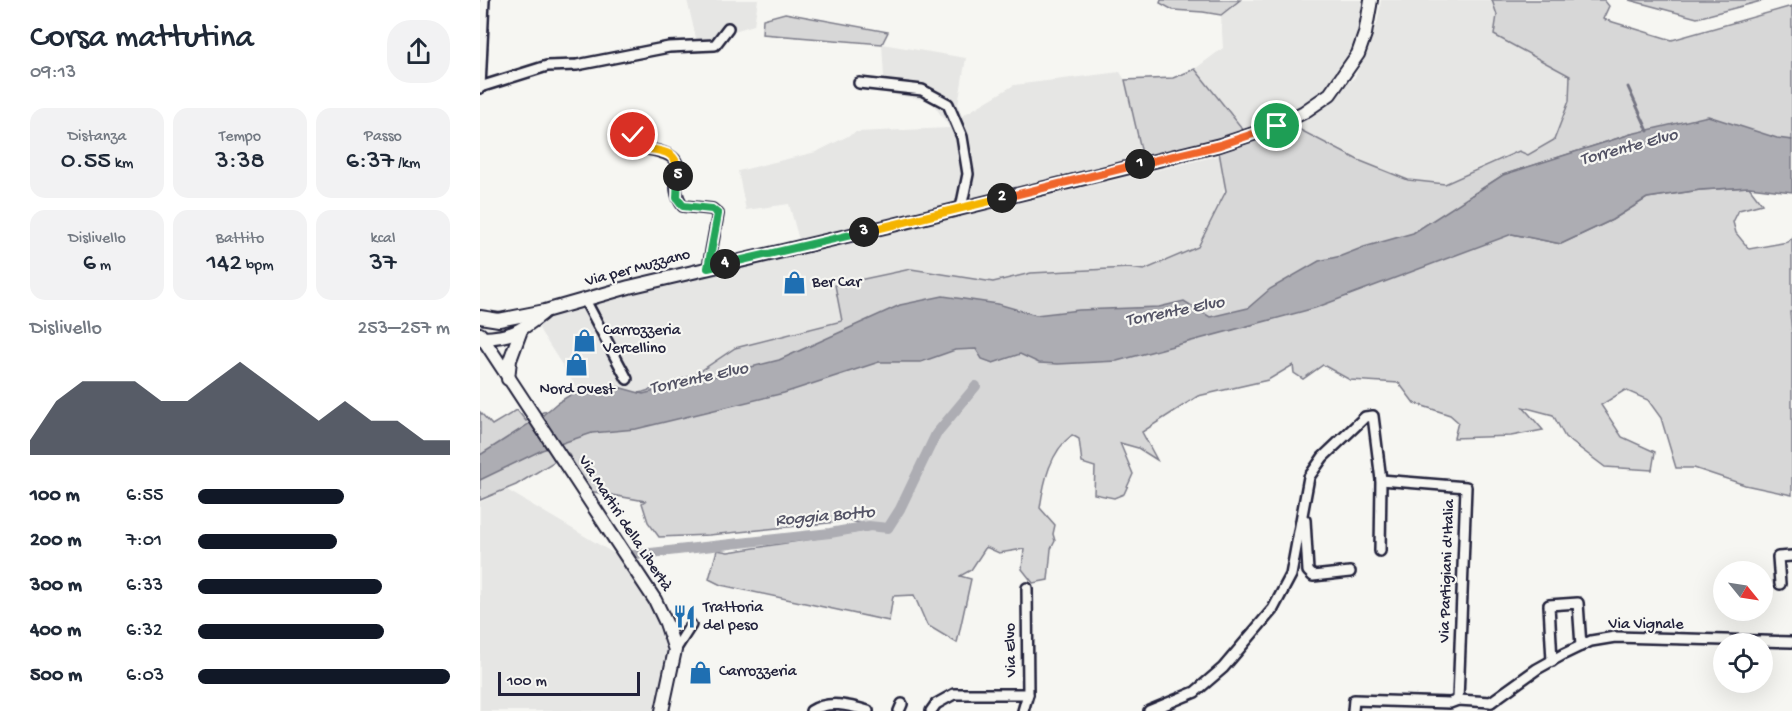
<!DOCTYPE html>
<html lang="it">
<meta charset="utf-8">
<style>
body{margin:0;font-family:"Gochi Hand",sans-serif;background:#f2f2f3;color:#1f2937;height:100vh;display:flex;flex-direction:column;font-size:22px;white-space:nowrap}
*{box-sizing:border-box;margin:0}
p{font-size:20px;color:#747a83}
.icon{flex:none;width:33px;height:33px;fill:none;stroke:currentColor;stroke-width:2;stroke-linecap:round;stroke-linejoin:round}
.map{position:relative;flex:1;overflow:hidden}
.drawer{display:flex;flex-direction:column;background:#fff;width:480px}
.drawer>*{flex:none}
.needle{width:39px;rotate:120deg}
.controls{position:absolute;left:1233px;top:561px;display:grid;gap:12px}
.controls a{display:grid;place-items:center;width:60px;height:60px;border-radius:50%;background:#fff;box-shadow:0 6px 24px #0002;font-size:30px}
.scale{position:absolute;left:18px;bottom:15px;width:142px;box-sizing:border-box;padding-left:6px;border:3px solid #22223b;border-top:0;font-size:16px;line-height:21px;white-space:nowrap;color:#22223b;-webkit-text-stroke:4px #f6f6f2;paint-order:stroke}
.pin{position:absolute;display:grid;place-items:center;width:51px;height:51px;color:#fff;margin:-26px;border:3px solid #fff;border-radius:50%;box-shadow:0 2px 6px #0007}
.km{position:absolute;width:30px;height:30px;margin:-15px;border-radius:50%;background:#222;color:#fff;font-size:16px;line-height:30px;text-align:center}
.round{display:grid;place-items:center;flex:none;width:63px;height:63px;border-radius:24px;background:#f2f2f3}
.headline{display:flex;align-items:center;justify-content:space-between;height:102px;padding:0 30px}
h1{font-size:33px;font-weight:600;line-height:45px}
.figures{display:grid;grid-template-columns:repeat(3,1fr);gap:9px;height:102px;padding:6px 30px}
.figures div{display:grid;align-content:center;border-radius:15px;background:#f2f2f3;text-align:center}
.figures b{font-size:26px;font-weight:600}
.figures small{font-size:16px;font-weight:400}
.figures p{font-size:16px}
.chart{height:168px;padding:12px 30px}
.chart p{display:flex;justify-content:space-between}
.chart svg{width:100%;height:108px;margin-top:6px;fill:#111827;opacity:.7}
ul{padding:0 30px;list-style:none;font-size:20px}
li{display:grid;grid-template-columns:96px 72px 1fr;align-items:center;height:45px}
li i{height:15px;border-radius:8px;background:#111827}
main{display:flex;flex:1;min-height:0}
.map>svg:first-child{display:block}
.built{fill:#e6e6e4}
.green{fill:#d7d7d7;stroke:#7c7c89;stroke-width:1.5}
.water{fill:#adadb3;stroke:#757583;stroke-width:1.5}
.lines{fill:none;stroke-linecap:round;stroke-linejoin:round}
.stream{stroke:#757583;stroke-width:3}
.canal{stroke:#adadb3;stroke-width:10}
.street-casing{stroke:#22223b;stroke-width:14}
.secondary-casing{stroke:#22223b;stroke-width:16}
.street{stroke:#f6f6f2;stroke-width:9}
.secondary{stroke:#f6f6f2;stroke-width:12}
.split-1-casing{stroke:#fff;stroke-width:12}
.split-2-casing{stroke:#fff;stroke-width:12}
.split-3-casing{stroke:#fff;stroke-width:12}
.split-4-casing{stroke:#fff;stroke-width:12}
.split-5-casing{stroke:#fff;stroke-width:12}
.split-6-casing{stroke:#fff;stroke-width:12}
.split-1{stroke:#f0652b;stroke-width:8}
.split-2{stroke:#f0652b;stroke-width:8}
.split-3{stroke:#f5b400;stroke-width:8}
.split-4{stroke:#22a559;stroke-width:8}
.split-5{stroke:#22a559;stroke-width:8}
.split-6{stroke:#f5b400;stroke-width:8}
.labels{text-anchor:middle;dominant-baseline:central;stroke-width:4.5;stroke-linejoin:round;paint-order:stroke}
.street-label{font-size:16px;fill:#22223b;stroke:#f6f6f2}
.poi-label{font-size:16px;fill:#22223b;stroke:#f6f6f2;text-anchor:start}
.water-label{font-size:18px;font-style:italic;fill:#535365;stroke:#f6f6f2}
</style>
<main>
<section class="drawer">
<div class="headline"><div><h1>Corsa mattutina</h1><p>09:13</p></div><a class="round"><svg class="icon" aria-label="share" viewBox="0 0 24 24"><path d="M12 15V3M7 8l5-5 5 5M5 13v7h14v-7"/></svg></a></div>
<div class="figures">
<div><p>Distanza</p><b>0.55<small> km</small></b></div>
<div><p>Tempo</p><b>3:38</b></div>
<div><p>Passo</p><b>6:37<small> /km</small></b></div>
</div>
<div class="figures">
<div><p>Dislivello</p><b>6<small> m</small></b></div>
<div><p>Battito</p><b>142<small> bpm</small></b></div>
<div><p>kcal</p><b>37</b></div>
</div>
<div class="chart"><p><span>Dislivello</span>253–257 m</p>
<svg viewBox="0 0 160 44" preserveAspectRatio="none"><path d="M0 44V38L10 22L20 14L30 14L40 14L50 22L60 22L70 14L80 6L90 14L100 22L110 30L120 22L130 30L140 30L150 38L160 38V44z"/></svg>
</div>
<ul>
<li><b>100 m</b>6:55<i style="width:58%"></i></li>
<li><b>200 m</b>7:01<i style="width:55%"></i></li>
<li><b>300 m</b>6:33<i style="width:73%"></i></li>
<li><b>400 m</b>6:32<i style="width:74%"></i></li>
<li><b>500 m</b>6:03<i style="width:100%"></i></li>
</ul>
</section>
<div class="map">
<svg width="1312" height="711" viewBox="0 0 1312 711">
<rect width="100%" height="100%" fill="#f6f6f2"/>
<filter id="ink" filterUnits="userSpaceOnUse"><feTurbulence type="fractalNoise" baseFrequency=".0167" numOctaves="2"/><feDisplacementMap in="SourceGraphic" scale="12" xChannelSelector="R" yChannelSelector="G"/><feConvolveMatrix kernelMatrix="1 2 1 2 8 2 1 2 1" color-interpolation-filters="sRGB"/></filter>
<g filter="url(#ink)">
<g class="built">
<polygon points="207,0 278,0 274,25 217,42"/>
<polygon points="760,0 885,0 874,52 847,89 830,102 765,132 715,69 743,48 741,15"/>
<polygon points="901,0 1012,0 1017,15 1014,35 1090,76 1089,101 1074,140 1048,155 1039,151 999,167 979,179 940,191 813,131 875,77 897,23"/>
<polygon points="402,44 486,58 478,105 482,116 534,85 640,72 645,80 663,158 386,226 319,240 309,204 266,210 258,171 336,152 376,132 470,128 451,101 405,93"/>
<polygon points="745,154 747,161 742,206 722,261 163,394 103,387 98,390 61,332 56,322 85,310"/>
<polygon points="27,490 145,560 171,605 191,650 179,711 0,711 0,502"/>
</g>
<g class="green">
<polygon points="681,0 760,0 741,15 723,12 693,10 680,3"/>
<path d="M1012 0H1124L1129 6 1123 19 1192 40 1312 6V140L1151 134 1023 175 992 195 1032 234 1081 244 1132 220 1167 198 1220 190 1269 187 1282 204 1259 210 1253 222 1256 233 1269 249 1308 242 1312 237V312H1310L1312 334V495L1265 485 1214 468H1196L1181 418 1168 400 1145 390 1121 405 1142 437 1175 452 1172 470 1125 467 1085 437 1073 415 1043 407 1063 430 1031 436 974 438 978 422 970 415 934 403 919 383 870 380 843 365 823 379 814 373 813 365 788 380 718 396 662 432 677 460 658 448 640 443 653 474 644 494 634 498 614 494 615 467 602 463 599 439 592 435C570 452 564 481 560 508L575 525 573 534 575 541 571 549 568 580 553 583 542 569 544 549 519 553 506 547 491 570 480 576 491 579 477 643 447 625 434 595 413 596 409 621 241 585 229 579 237 550 248 552 391 530H409L422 510 438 474H435L408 525 389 526 362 518 358 522 229 535 179 537 168 522 162 503 165 501 109 491 88 453 36 485 0 500V412L12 425 37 410 46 421 63 412 163 392 192 383 216 374 255 348 362 321 355 285 431 269 513 282 551 273 648 268 664 270 718 247 746 191 739 152 811 125 878 160 928 180 965 184 1039 151 1048 155 1074 140 1089 101 1090 76 1014 35 1017 15Z"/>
<polygon points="1149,0 1285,0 1217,18"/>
<polygon points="305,13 408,32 402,44 282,34 283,19"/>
<polygon points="715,69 765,132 663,158 645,80 693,78"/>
</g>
<polygon class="water" points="1228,116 1297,138 1312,140 1312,192 1269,187 1220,190 1167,198 1132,220 1081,244 1032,234 835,308 637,361 578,364 559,363 540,354 513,363 502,359 496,349 475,350 441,362 399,362 304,393 156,429 112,433 62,450 0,480 0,455 63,415 77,403 103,387 138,387 163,394 299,360 420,305 463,296 518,304 556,315 599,310 679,307 704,301 730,317 768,308 790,289 839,261 861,256 884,247 933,233 1023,175 1151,134"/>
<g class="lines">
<polyline class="stream" points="1148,87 1168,131"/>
<polyline class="canal" points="153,555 350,533 389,526 408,528 420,509 456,434 496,386"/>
<defs>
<g id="street">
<polyline points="379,83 442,90 468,104 482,137 488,174 481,208"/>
<polyline points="0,87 67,66 97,65 189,47 235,45 248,28"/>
<polyline points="0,88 4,0"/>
<path d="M153 135 162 148C224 157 181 177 203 206L232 209 238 214 228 268"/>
<polyline points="105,300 147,379"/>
<polyline points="901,480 986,487 978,700"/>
<polyline points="825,520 828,571 833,576 870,572"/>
<polyline points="1300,584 1298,557 1312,556"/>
<polyline points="195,650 211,625"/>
<polyline points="1072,661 1069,605 1098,603 1101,646"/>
<polyline points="1011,702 1057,669 1084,654 1111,641 1135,637 1312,642"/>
<path d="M331 711C348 700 369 705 388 711"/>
<polyline points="419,711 422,704"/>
<polyline points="451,711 456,704 474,694 548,694"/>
<polyline points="543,711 548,694 547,588"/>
<polyline points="669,711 715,692 743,668 793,609 811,575 829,477 843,457 885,417 893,416 901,480 900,551"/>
<polyline points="873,711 874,700 970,703 978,700 1011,702"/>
</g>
<g id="secondary">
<polyline points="0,317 19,320 65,311 149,287 409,226 740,145 797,126 824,112 850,94 878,54 885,34 891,0"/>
<polyline points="0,334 140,547 175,600 186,623 195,650 182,711"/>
<path d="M2 338C33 337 40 331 63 313"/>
<polyline points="28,379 30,360 41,330"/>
</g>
</defs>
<use href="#street" class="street-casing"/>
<use href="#secondary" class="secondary-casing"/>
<use href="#street" class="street"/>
<use href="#secondary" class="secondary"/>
</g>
</g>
<g class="lines" filter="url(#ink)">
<defs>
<polyline id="split-1" points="660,164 740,145 797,126"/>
<polyline id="split-2" points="522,198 660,164"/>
<polyline id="split-3" points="384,232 522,198"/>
<polyline id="split-4" points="245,264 384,232"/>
<polyline id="split-5" points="198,176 197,198 203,206 232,209 238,214 228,268 245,264"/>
<path id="split-6" d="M153 135 162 148C182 151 199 150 198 176"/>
</defs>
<use href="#split-1" class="split-1-casing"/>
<use href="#split-2" class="split-2-casing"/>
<use href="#split-3" class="split-3-casing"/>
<use href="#split-4" class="split-4-casing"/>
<use href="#split-5" class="split-5-casing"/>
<use href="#split-6" class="split-6-casing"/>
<use href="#split-1" class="split-1"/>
<use href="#split-2" class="split-2"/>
<use href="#split-3" class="split-3"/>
<use href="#split-4" class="split-4"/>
<use href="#split-5" class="split-5"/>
<use href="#split-6" class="split-6"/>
</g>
<defs>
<symbol id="shop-bare" viewBox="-9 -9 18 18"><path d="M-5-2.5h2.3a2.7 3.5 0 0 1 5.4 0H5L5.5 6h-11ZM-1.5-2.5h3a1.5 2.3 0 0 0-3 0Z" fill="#1f6fb2" stroke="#f6f6f2" stroke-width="2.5" paint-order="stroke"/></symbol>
<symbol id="restaurant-bare" viewBox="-9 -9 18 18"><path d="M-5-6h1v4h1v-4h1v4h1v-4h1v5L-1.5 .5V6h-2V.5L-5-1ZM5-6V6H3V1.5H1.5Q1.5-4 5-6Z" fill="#1f6fb2" stroke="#f6f6f2" stroke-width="2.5" paint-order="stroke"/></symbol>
</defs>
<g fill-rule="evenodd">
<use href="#shop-bare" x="298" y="266" width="33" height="33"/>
<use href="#shop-bare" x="88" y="324" width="33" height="33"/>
<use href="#shop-bare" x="80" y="348" width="33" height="33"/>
<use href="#restaurant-bare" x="188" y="600" width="33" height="33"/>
<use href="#shop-bare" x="204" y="656" width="33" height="33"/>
</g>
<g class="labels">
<g class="street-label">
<text transform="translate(158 269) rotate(-15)">Via per Muzzano</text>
<text transform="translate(144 524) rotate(57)">Via Martiri della Libertà</text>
<text transform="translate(968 571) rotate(-88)">Via Partigiani d'Italia</text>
<text x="1166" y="625">Via Vignale</text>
<text transform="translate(532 650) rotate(-91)">Via Elvo</text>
</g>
<g class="poi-label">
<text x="332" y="283">Ber Car</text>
<text x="123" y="331">Carrozzeria<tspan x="123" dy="18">Vercellino</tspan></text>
<text x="97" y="390" text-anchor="middle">Nord Ovest</text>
<text x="223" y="608">Trattoria<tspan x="223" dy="18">del peso</tspan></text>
<text x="239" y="672">Carrozzeria</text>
</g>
<g class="water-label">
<text transform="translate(1149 148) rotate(-15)">Torrente Elvo</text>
<text transform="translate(695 312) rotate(-11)">Torrente Elvo</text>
<text transform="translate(219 379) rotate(-12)">Torrente Elvo</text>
<text transform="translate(345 517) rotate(-5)">Roggia Botto</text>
</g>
</g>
</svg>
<div class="controls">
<a><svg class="needle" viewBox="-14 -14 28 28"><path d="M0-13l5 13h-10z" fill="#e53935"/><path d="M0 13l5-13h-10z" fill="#747a83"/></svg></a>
<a><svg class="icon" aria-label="locate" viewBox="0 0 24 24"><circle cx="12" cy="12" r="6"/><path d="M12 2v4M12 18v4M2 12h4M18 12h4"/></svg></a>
</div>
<div class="scale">100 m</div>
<div class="pin" style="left:797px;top:126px;background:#1e9e55"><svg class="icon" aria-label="arrive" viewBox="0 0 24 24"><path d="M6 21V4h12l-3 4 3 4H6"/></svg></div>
<div class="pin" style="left:153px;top:135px;background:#d93025"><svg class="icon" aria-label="check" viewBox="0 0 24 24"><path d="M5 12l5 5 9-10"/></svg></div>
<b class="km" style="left:660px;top:164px">1</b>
<b class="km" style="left:522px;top:198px">2</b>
<b class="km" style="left:384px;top:232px">3</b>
<b class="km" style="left:245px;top:264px">4</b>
<b class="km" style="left:198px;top:176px">5</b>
</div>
</main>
